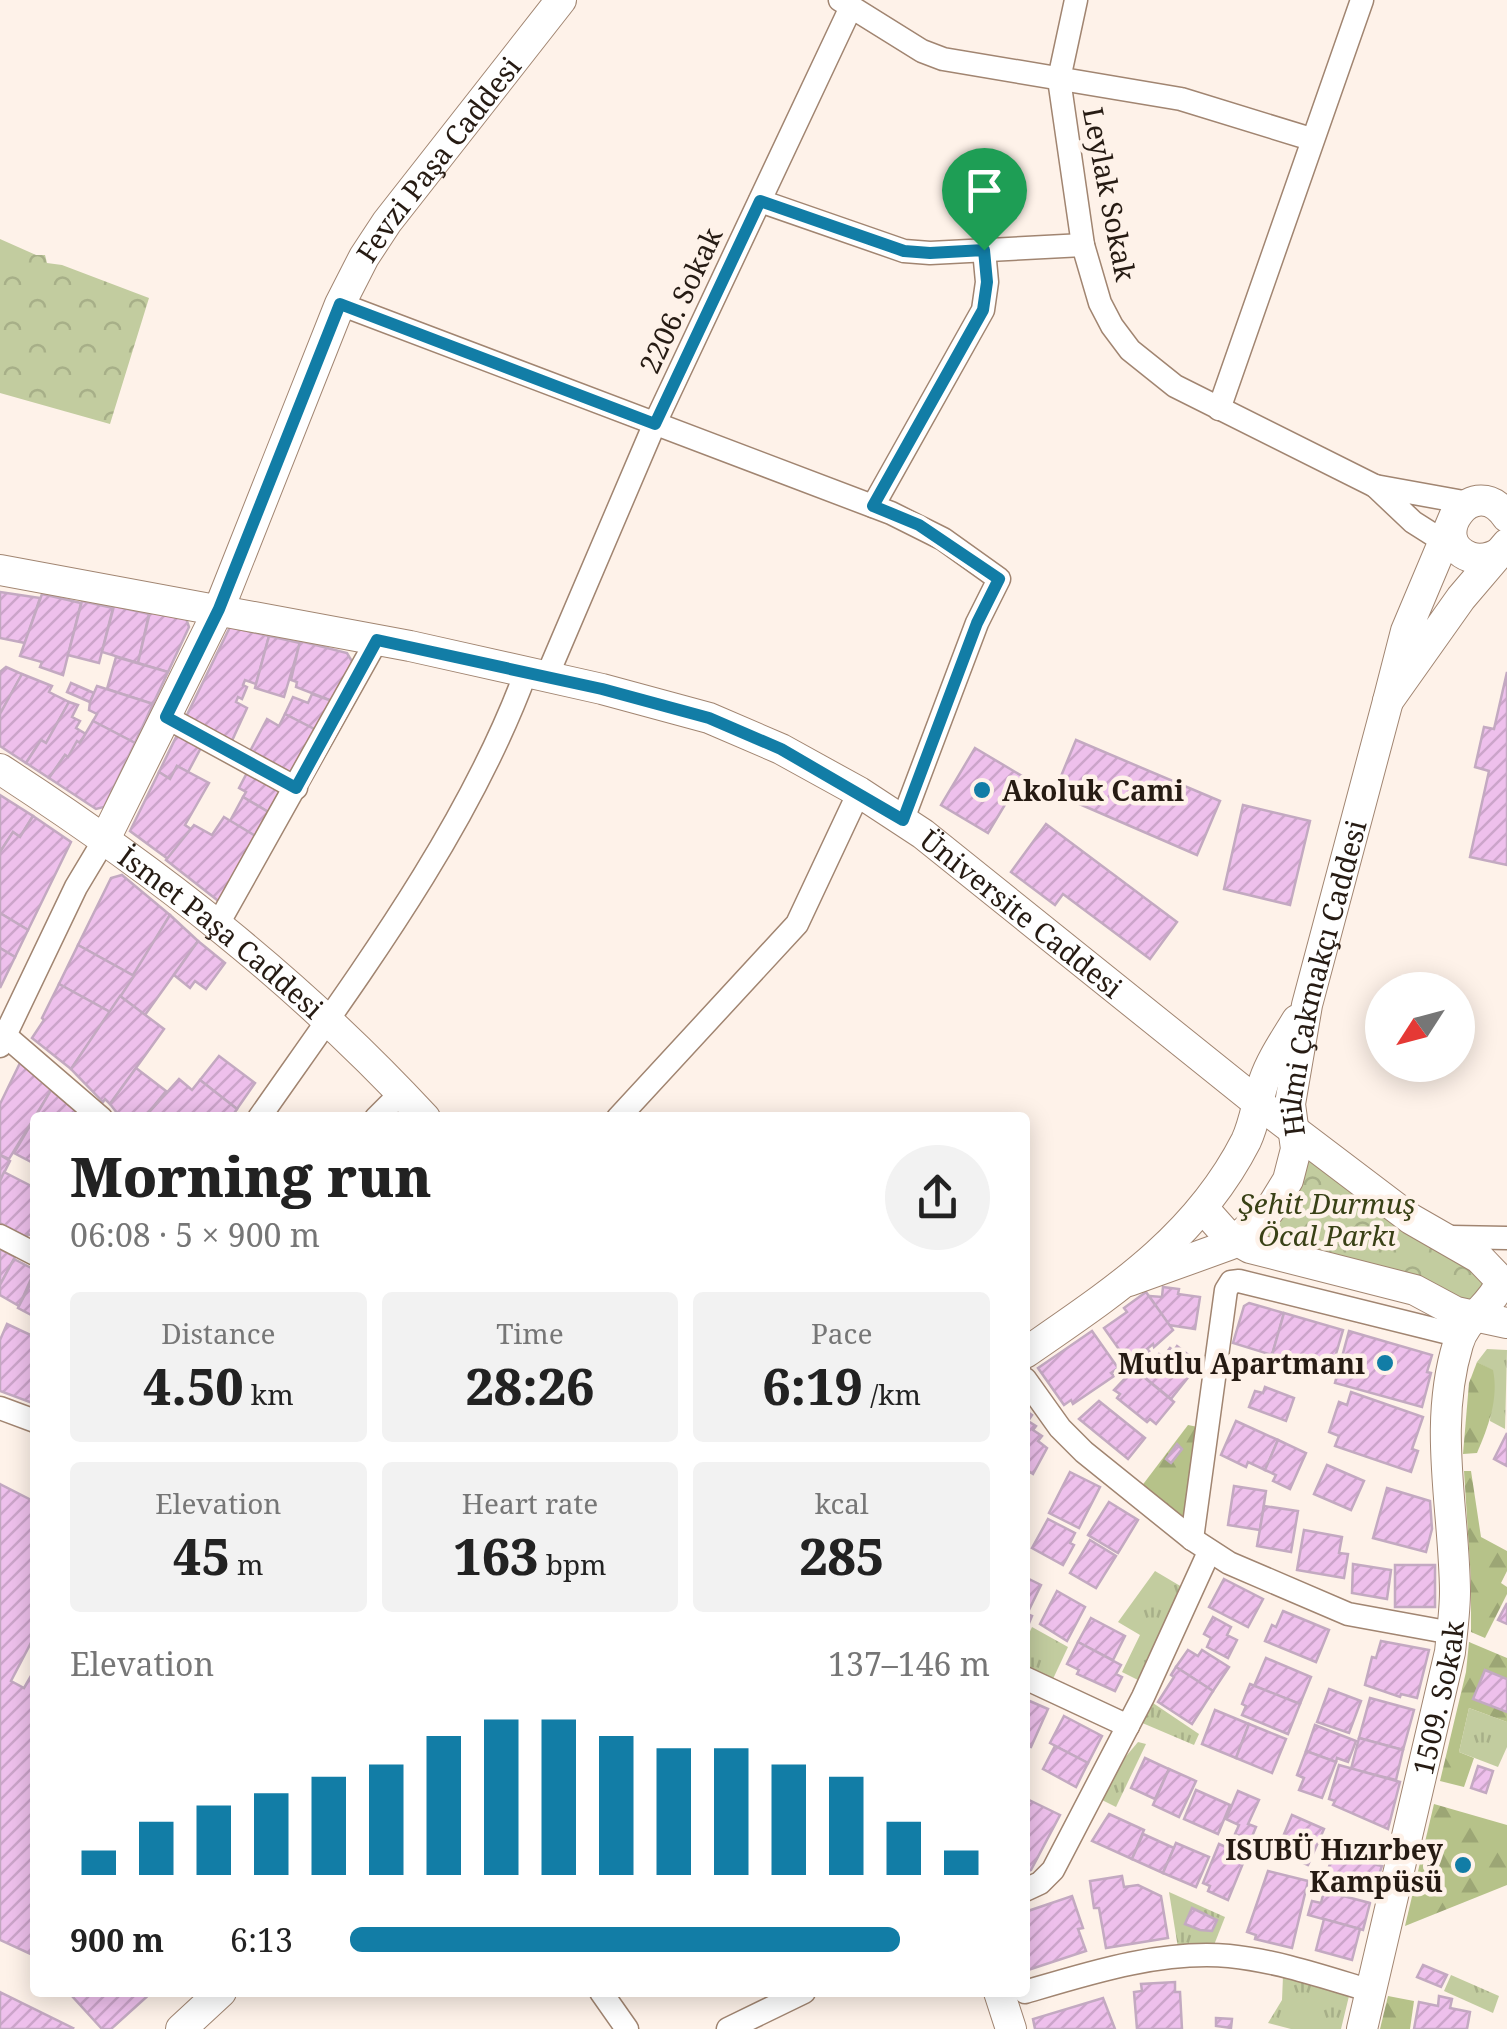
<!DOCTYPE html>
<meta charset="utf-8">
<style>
body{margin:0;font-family:"Noto Serif",serif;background:#f2f2f2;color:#222;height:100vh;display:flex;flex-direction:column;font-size:38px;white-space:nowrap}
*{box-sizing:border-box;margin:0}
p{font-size:32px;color:#767676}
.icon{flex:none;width:55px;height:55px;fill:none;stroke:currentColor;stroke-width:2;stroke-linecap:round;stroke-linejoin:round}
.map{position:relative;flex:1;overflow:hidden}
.panel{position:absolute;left:30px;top:1112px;width:1000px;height:885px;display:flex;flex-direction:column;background:#fff;border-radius:10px;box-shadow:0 5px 25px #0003}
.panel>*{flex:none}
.needle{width:65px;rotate:234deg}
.fabs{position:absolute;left:1365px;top:972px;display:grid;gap:20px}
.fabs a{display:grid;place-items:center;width:110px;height:110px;border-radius:50%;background:#fff;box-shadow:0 5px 25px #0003;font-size:50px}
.pin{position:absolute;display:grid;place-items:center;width:85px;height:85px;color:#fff;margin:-102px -42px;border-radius:50% 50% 50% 0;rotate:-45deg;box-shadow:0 0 10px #0007}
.pin .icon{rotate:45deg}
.round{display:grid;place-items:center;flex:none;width:105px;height:105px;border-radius:52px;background:#f2f2f2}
.overview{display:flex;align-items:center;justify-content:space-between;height:170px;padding:0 40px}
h1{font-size:55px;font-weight:800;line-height:75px}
.metrics{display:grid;grid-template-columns:repeat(3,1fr);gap:15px;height:170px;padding:10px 40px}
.metrics div{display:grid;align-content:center;border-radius:10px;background:#f2f2f2;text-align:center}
.metrics b{font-size:50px;font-weight:800}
.metrics small{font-size:28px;font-weight:400}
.metrics p{font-size:28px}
.chart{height:280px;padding:20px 40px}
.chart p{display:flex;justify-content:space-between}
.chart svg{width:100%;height:180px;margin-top:10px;stroke:#127da6;stroke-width:6}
ul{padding:0 40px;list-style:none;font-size:32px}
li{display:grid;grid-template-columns:160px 120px 1fr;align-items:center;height:75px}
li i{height:25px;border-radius:12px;background:#127da6}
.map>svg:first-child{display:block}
.grass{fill:url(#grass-tufts)}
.forest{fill:url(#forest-firs)}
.park{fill:url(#park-crowns)}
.building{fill:url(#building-hatch);stroke:#c3a9c1;stroke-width:2.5}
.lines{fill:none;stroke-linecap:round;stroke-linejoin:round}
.street-casing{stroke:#a18571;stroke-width:25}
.secondary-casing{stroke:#a18571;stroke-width:32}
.street{stroke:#fff;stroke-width:22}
.secondary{stroke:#fff;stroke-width:30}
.route-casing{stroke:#fff;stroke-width:20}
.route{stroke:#127da6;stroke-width:12}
.poi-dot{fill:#127da6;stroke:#fef2e9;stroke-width:4}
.labels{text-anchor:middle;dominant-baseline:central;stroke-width:9;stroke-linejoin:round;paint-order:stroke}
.street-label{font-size:28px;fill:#261b13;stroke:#fef2e9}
.poi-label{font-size:28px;font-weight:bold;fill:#261b13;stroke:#fef2e9;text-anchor:end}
.park-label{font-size:28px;font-style:italic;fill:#394116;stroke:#fef2e9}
</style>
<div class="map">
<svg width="1507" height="2029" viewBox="0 0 1507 2029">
<defs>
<pattern id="grass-tufts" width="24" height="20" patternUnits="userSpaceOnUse" patternTransform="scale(2.5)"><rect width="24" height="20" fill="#c2cc9f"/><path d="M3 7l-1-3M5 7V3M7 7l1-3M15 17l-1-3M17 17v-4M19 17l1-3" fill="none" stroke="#a7af88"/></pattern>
<pattern id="forest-firs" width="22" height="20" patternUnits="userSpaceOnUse" patternTransform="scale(2.5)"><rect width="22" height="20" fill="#b6c289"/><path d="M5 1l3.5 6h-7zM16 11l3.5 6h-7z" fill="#9ca675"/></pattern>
<pattern id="park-crowns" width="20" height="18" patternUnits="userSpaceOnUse" patternTransform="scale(2.5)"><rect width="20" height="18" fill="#c2cc9f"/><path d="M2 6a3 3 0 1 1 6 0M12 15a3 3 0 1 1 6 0" fill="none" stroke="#a7af88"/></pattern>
<pattern id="building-hatch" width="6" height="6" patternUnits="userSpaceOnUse" patternTransform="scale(2.5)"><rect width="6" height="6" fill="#eec0ec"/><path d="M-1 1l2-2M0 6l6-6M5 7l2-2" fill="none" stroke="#cca4ca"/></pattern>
</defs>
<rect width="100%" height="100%" fill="#fef2e9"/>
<g class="grass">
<polygon points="1487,1349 1507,1350 1505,1429 1490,1421 1493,1371 1477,1362"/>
<polygon points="1155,1571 1182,1587 1140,1681 1122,1672 1140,1635 1118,1622"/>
<polygon points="1032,1627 1068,1647 1052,1681 1025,1668 1025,1642"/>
<polygon points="1150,1701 1199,1734 1194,1745 1140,1722"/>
<polygon points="1469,1708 1507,1722 1507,1747 1498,1767 1459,1752"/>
<polygon points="1138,1742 1146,1744 1116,1807 1100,1799 1117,1767"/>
<polygon points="1169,1892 1225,1917 1214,1945 1178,1948"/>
<polygon points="1451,1975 1499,1996 1493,2013 1444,1991"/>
<polygon points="1283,1976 1349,1996 1341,2029 1291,2029 1268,2023 1282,2000"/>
</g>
<g class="forest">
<path d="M1477 1362 1493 1370C1499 1399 1488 1427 1477 1453L1463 1454 1469 1383Z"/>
<polygon points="1188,1425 1198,1427 1186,1522 1141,1487"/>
<polygon points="1464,1471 1471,1471 1481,1537 1507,1551 1507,1571 1501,1583 1507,1587 1507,1594 1485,1638 1471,1632 1471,1580"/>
<polygon points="1469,1642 1507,1658 1507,1722 1469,1708 1459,1752 1474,1758 1464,1787 1440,1781 1466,1672"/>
<polygon points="1434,1804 1507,1825 1507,1885 1405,1926"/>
<polygon points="1388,1996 1414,2001 1410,2029 1380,2029"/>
</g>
<g class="park">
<polygon points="0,239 36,255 45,255 47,263 62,265 149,298 110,424 0,393"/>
<polygon points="1310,1158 1475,1268 1483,1285 1468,1304 1259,1237 1306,1159"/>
</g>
<g class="building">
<polygon points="0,592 40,598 25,643 0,638"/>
<polygon points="42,594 81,603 63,675 40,667 42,662 20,656"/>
<polygon points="82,601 113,608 99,663 68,655"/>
<polygon points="114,606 149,614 138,663 102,652"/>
<polygon points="150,612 186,618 189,627 168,672 138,663"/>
<polygon points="230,627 269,636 256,684 245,680 243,685 247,687 242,699 238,697 236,702 247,708 230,745 184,721"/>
<polygon points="269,636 300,643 284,697 255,688"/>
<polygon points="300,641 347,653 353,663 332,701 296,687 297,682 291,680"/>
<polygon points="116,657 168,672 153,704 107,689"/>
<polygon points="6,667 22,674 0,714 0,672"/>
<polygon points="1507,672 1507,865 1470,857 1489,771 1475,767 1484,727 1494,729"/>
<polygon points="22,674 52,686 49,692 69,702 46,743 41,740 26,763 0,746 0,714"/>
<polygon points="71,683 94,693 90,702 67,692"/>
<polygon points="97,686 153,704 135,743 93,721 97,714 89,710 90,702"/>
<polygon points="312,694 332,701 316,730 285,714 293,697 308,703"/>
<polygon points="69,702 78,705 72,717 80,721 76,728 86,734 68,757 65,755 49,778 26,763 41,740 46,743"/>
<polygon points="285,714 316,730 290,777 248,755 267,719 279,726"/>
<polygon points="93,721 135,743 104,807 96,809 49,778 65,755 68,757 77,741 80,743"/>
<polygon points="179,731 203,744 188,772 177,766 170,779 159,772"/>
<polygon points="1076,740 1220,801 1197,855 1054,793"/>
<polygon points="975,748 1022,776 988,833 941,805"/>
<polygon points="177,766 209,783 185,825 191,829 168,859 130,831 159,772 170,779"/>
<polygon points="249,769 284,788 270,813 243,797 246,792 239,788"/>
<polygon points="0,795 33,816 20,837 13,832 0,852"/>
<polygon points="243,797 270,813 257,837 230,821"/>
<polygon points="1243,805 1310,821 1290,905 1224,889"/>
<polygon points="33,816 71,842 28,930 0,913 0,852 13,832 20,837"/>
<polygon points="224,817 257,837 221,903 166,860 194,825 212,835"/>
<polygon points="1046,824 1177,922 1150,959 1063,894 1055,905 1011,872"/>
<polygon points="122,875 170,915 134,976 78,945 111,878"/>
<polygon points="0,913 28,930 15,957 0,948"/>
<polygon points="170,915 198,941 145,1015 120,996"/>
<polygon points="198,941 225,963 206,989 195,981 190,988 174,975"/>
<polygon points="78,945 134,976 110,1012 59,984"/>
<polygon points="0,948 15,957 0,988"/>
<polygon points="59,984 110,1012 71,1069 32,1038 44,1020 42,1018"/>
<polygon points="120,996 164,1029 110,1104 105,1099 103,1102 71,1069"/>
<polygon points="219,1056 255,1083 237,1109 200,1080"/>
<polygon points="20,1063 52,1089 9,1159 0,1155 0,1104"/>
<polygon points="136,1068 166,1091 144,1118 121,1118 110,1104"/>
<polygon points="179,1079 192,1090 200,1080 237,1109 231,1118 144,1118"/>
<polygon points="51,1090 82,1116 35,1118 35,1164 14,1153"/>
<polygon points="0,1155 10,1161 0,1181"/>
<polygon points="4,1172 35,1188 35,1231 32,1236 28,1234 27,1237 0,1223 0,1181"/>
<polygon points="0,1249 15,1257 0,1285"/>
<polygon points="14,1259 35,1270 19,1306 0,1295 0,1285"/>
<polygon points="35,1275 35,1317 18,1308"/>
<polygon points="1163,1287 1179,1289 1178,1294 1200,1297 1195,1329 1169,1325 1149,1296 1162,1297"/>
<polygon points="1146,1292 1173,1330 1154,1347 1153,1344 1147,1349 1149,1351 1128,1362 1104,1328 1127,1312 1124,1308"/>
<polygon points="1249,1303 1284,1313 1272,1355 1233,1343 1244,1306"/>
<polygon points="1284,1313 1343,1330 1331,1371 1272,1355"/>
<polygon points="7,1324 35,1337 35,1404 0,1391 0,1340"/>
<polygon points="1092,1331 1118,1368 1111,1373 1114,1376 1073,1404 1071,1400 1064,1405 1038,1368"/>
<polygon points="1349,1331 1432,1355 1427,1372 1431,1373 1422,1407 1335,1383"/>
<polygon points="1177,1346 1191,1357 1187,1362 1191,1365 1186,1372 1190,1375 1171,1399 1138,1372 1148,1359 1153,1362 1159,1354 1163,1357 1170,1348 1174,1351"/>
<polygon points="1134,1369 1174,1402 1156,1424 1150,1419 1147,1422 1117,1398 1120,1394 1114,1390"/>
<polygon points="1265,1387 1294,1398 1286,1421 1249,1407 1255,1391 1263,1393"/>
<polygon points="1351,1392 1423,1417 1412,1449 1418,1451 1411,1472 1335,1446 1339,1436 1329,1432 1339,1402 1347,1405"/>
<polygon points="1099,1401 1145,1438 1128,1459 1079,1419"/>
<polygon points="1025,1410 1032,1415 1028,1421 1036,1426 1033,1430 1042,1436 1038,1441 1047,1448 1033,1474 1030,1472 1026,1478"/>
<polygon points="1236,1421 1278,1440 1265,1470 1248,1462 1246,1467 1221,1455"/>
<polygon points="1507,1433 1507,1466 1494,1459"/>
<polygon points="1278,1440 1306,1453 1290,1489 1273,1481 1276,1475 1265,1470"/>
<polygon points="1177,1444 1182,1449 1171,1463 1166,1459"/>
<polygon points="1327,1465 1364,1481 1351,1510 1314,1494"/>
<polygon points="1070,1472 1100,1487 1079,1528 1049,1513"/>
<polygon points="0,1484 35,1502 35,1635 11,1681 24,1688 35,1669 35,1956 0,1940"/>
<polygon points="1234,1486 1266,1491 1260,1530 1228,1525"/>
<polygon points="1387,1488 1430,1501 1432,1529 1426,1552 1373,1538"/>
<polygon points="1109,1502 1138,1520 1118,1553 1088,1535"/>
<polygon points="1264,1506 1298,1511 1291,1552 1257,1546"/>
<polygon points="1048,1519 1075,1533 1070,1543 1074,1545 1063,1565 1032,1548"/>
<polygon points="1304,1530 1342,1537 1339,1553 1348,1554 1344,1578 1297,1570"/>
<polygon points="1090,1540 1116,1556 1096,1588 1070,1573"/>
<polygon points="1353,1564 1391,1570 1387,1599 1352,1593"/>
<rect x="1395" y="1565" width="40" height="42"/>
<polygon points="1025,1577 1041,1585 1027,1614 1032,1616 1027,1628"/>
<polygon points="1224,1579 1263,1599 1248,1627 1209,1607"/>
<polygon points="1057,1591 1085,1607 1067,1641 1040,1624"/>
<polygon points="1507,1603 1507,1624 1498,1620"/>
<polygon points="1283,1611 1329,1630 1316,1662 1265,1641 1272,1625 1276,1627"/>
<polygon points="1213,1617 1231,1627 1227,1635 1237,1640 1228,1658 1207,1647 1211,1638 1204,1634"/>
<polygon points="1091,1618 1125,1636 1113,1660 1078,1642"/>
<polygon points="1381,1641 1429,1650 1417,1698 1401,1694 1400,1697 1365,1685 1372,1657 1376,1658"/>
<polygon points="1078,1642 1121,1665 1116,1674 1122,1677 1115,1691 1077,1674 1079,1670 1067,1664"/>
<polygon points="1188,1650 1198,1656 1202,1650 1229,1667 1213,1691 1176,1667"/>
<polygon points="1266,1658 1311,1677 1300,1704 1254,1686"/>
<polygon points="1176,1667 1213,1691 1192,1724 1158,1702 1174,1677 1171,1675"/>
<polygon points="1485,1670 1507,1679 1507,1712 1473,1699"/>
<polygon points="1250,1684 1300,1704 1288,1734 1242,1715 1246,1706 1242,1704"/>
<polygon points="1329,1689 1361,1701 1349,1733 1317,1722"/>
<polygon points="1370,1698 1414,1710 1403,1750 1359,1738"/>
<polygon points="1025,1699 1048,1709 1031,1747 1025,1745"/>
<polygon points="1215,1710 1249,1724 1236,1758 1202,1744"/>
<polygon points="1064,1716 1102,1736 1088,1763 1050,1743"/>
<polygon points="1249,1724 1286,1739 1272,1773 1236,1758"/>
<polygon points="1315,1725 1356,1741 1348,1762 1337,1758 1336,1762 1306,1751"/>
<polygon points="1359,1738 1403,1750 1396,1780 1351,1769"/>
<polygon points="1055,1746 1088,1763 1076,1787 1043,1769"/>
<polygon points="1306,1751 1336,1762 1322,1798 1299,1790 1304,1778 1297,1775"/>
<polygon points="1145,1758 1169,1769 1155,1799 1131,1788"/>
<polygon points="1339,1765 1400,1782 1388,1829 1333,1805 1335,1801 1329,1799"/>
<polygon points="1478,1766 1493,1771 1486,1793 1471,1788"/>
<polygon points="1169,1769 1196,1781 1179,1817 1153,1805"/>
<polygon points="1196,1790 1230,1805 1218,1834 1184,1819"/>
<polygon points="1238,1791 1259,1800 1248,1824 1256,1827 1250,1841 1235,1834 1239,1825 1226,1819"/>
<polygon points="1025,1798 1060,1815 1031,1870 1025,1872"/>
<polygon points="1109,1814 1144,1830 1132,1859 1092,1841"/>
<polygon points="1292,1815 1324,1829 1308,1865 1277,1851"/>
<polygon points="1143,1834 1174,1848 1163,1873 1132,1859"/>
<polygon points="1338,1839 1381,1852 1377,1865 1382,1866 1374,1889 1367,1887 1365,1893 1349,1888 1350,1883 1326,1876"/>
<polygon points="1176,1843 1209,1857 1196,1887 1163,1873"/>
<polygon points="1219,1844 1246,1856 1228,1900 1208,1891 1210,1886 1203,1883"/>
<polygon points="1268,1871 1308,1881 1292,1948 1255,1939 1256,1935 1247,1932"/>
<polygon points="1122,1876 1124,1887 1138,1885 1161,1896 1168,1938 1106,1948 1099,1908 1094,1908 1090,1881"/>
<polygon points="1324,1891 1370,1903 1363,1930 1308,1915 1312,1901 1321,1903"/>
<polygon points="1072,1896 1083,1928 1078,1929 1086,1951 1025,1971 1025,1912"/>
<polygon points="1192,1908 1217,1920 1212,1931 1200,1930 1185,1924"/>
<polygon points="1324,1919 1360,1929 1352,1960 1316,1950"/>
<polygon points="1423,1965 1447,1975 1441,1987 1417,1977"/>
<polygon points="1175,1982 1175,1992 1180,1992 1182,2029 1137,2029 1134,1992 1142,1991 1141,1984"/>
<polygon points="0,1992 73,2028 72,2029 0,2029"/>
<polygon points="76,1992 152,1992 111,2029 102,2029 72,1996"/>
<polygon points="1439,1996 1452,1999 1450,2008 1470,2012 1467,2029 1414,2029 1419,2002 1438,2006"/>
<polygon points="1103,1998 1115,2029 1035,2029 1033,2019"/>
<polygon points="1216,2018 1232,2019 1231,2028 1216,2026"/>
</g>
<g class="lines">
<defs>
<g id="street">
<polyline points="840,0 922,51 943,59 1181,99 1311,139"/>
<polyline points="1076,0 1059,79 1083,245 1100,303 1112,326 1130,350 1175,386 1375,486"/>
<polyline points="760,201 904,251 930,253 1083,245"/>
<polyline points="340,304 891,513 943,539 999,579 977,623 903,819"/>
<polyline points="1219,409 1362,0"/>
<polyline points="873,506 983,310 987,282 984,250"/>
<polyline points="1454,548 1413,522 1375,486 1469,503"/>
<polyline points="547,676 655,423 851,7"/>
<polyline points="166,717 296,788"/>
<polyline points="218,924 377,640"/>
<polyline points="0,1031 101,1118"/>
<polyline points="0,1046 76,887 106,837"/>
<path d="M259 1118C356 979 467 832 526 672"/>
<polyline points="376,1118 402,1092"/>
<polyline points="618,1118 797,924 859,792"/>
<polyline points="0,1236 35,1254"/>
<polyline points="1451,1237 1507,1238"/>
<polyline points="1025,1379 1060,1428 1084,1452 1192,1539 1229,1563 1348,1614 1452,1633"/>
<polyline points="0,1408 35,1421"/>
<polyline points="1192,1539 1226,1290 1231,1282 1239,1281 1461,1336"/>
<polyline points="1025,1678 1128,1726"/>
<polyline points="1025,1890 1040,1883 1053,1870 1143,1697 1209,1552"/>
<polyline points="601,1992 627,2029"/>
<path d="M1025 1992C1089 1973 1161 1950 1229 1956 1278 1961 1324 1977 1371 1991"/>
<polyline points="728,2029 804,1992"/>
</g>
<g id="secondary">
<polyline points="1454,517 1406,631 1388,701 1461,598 1507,544"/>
<path d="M1501 552C1491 558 1481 561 1470 557 1424 540 1474 469 1507 517"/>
<path id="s1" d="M0 570 410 646 602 689 709 718 781 749 859 792 923 834 1258 1103 1411 1219 1479 1258 1507 1287"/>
<path id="s2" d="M0 769C157 871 297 980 425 1118"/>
<path id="s3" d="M106 837 219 609 340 304 364 257 387 222 561 0"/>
<polyline points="1203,1208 1227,1235 1250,1248 1415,1290 1456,1312 1507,1323"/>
<path id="s4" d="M1129 1281 1229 1245 1269 1211 1288 1180 1296 1149 1290 1104 1307 1005 1388 701"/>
<path d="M1025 1353C1113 1292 1196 1239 1246 1141 1255 1122 1257 1101 1264 1081 1271 1060 1285 1040 1297 1020"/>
<polyline points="999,1992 1011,2029"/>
<polyline points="181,2029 221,1992"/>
<path id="s5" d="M1362 2029 1450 1652C1452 1632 1455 1611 1455 1591 1454 1507 1433 1426 1458 1344 1465 1318 1491 1307 1501 1282"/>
</g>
</defs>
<use href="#street" class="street-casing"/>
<use href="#secondary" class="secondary-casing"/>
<use href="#street" class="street"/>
<use href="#secondary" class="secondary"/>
</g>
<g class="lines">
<defs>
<polygon id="route" points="760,201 904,251 930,253 984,250 987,282 983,310 873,506 919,525 999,579 977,623 903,820 781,749 709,718 602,689 377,640 296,788 166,717 219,609 340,304 655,424"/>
</defs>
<use href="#route" class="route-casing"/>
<use href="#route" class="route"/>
</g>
<g class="poi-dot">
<circle cx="982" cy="790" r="10"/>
<circle cx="1385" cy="1363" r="10"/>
<circle cx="1463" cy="1865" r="10"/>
</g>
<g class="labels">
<g class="street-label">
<text stroke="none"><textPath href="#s3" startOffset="758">Fevzi Paşa Caddesi</textPath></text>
<text transform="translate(1110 194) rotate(79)">Leylak Sokak</text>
<text transform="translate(680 300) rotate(-65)">2206. Sokak</text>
<text stroke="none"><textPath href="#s1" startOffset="1095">Üniversite Caddesi</textPath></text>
<text stroke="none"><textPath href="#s2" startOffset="275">İsmet Paşa Caddesi</textPath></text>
<text stroke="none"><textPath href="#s4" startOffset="402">Hilmi Çakmakçı Caddesi</textPath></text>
<text stroke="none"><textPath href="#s5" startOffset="340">1509. Sokak</textPath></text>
</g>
<g class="poi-label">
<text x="1002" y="790" text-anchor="start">Akoluk Cami</text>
<text x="1365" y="1363">Mutlu Apartmanı</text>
<text x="1443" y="1849">ISUBÜ Hızırbey<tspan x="1443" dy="32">Kampüsü</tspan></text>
</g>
<g class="park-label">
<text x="1327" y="1203">Şehit Durmuş<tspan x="1327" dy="32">Öcal Parkı</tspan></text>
</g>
</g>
</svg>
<div class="fabs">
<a><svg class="needle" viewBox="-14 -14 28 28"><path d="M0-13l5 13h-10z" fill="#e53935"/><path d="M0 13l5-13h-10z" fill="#767676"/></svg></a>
</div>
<div class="pin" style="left:984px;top:250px;background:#1e9e55"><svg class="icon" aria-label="arrive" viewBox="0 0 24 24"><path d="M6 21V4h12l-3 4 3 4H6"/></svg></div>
<section class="panel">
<div class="overview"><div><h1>Morning run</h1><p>06:08 · 5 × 900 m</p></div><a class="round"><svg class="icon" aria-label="share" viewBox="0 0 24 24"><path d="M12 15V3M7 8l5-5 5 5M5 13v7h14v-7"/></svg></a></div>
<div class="metrics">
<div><p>Distance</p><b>4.50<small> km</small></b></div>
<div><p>Time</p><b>28:26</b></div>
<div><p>Pace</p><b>6:19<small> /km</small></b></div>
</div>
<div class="metrics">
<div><p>Elevation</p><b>45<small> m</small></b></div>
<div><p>Heart rate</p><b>163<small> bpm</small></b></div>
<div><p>kcal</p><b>285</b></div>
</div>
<div class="chart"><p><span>Elevation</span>137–146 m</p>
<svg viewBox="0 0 160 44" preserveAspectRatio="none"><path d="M5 44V38M15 44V31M25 44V27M35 44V24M45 44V20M55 44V17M65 44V10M75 44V6M85 44V6M95 44V10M105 44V13M115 44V13M125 44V17M135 44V20M145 44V31M155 44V38"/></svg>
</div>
<ul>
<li><b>900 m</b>6:13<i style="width:86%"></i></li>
</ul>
</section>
</div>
